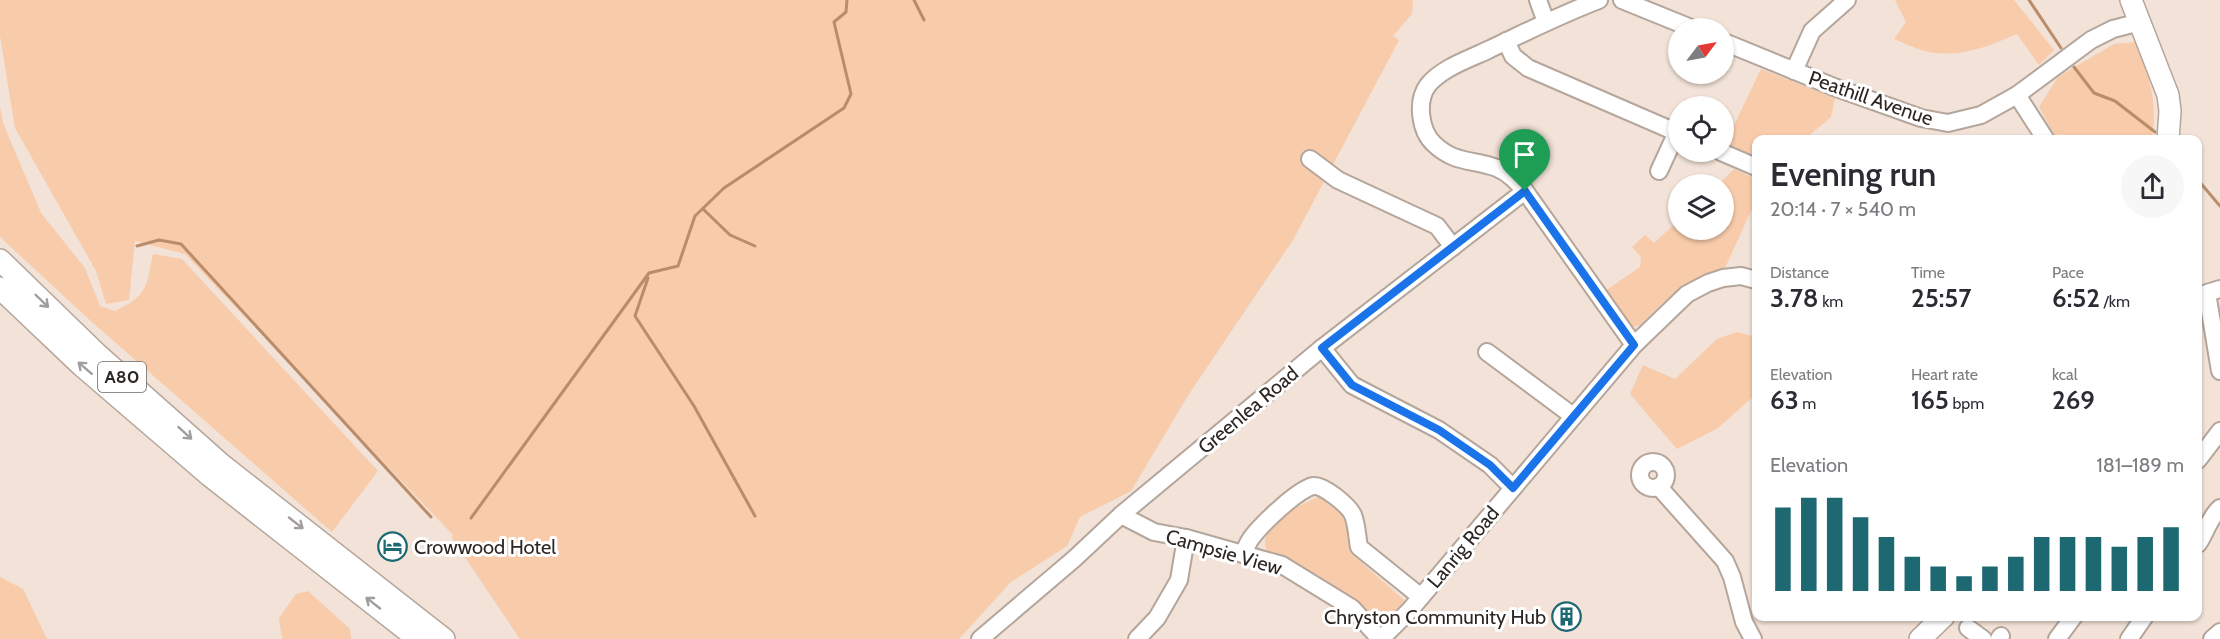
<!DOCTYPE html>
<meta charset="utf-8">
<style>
body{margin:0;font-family:Cabin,sans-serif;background:#f7f7f7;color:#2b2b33;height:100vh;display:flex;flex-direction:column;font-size:22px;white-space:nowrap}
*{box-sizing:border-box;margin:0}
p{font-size:20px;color:#7c7c81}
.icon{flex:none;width:33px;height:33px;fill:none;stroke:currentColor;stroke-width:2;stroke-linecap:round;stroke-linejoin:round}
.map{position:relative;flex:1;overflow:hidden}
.drawer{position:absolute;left:1752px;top:135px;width:450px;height:486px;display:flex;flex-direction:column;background:#fff;border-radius:12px;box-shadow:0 2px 4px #0004}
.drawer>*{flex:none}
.needle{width:39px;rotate:58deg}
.tools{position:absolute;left:1668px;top:18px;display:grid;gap:12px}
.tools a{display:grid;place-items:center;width:66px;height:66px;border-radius:50%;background:#fff;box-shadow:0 2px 4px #0004;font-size:30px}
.pin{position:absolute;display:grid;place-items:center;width:51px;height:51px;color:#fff;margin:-62px -26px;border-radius:50% 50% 50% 0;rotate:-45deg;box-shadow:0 0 6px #0007}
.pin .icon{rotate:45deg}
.round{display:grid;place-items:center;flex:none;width:63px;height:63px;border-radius:32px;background:#f7f7f7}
.head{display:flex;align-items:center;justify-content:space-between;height:102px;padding:0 18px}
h1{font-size:33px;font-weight:600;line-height:45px}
.figures{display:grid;grid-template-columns:repeat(3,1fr);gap:9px;height:102px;padding:6px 18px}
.figures div{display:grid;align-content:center}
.figures b{font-size:26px;font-weight:600}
.figures small{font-size:16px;font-weight:400}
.figures p{font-size:16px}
.chart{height:168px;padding:12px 18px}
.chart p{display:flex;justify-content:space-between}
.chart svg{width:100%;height:108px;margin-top:6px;stroke:#1d6871;stroke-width:6}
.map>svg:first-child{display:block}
.green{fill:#f8cbab}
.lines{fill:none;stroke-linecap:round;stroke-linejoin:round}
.stream{stroke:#ba8c6a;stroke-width:3}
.minor-casing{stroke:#b5a69c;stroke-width:20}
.major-casing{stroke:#b5a69c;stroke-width:24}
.minor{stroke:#fff;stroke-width:16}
.major{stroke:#fff;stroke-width:21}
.oneway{stroke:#a09d9c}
.route-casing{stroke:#fff;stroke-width:12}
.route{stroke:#1a73e8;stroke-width:8}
.labels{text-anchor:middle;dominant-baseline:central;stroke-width:6;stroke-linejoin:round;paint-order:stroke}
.shield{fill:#fff;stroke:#6b6764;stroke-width:1.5}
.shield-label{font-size:18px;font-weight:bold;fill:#2c2622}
.street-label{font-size:20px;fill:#2c2622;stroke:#fff}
.poi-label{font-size:20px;fill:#2c2622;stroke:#fff;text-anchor:start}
</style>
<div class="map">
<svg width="2220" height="639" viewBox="0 0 2220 639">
<rect width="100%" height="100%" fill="#f2e2d7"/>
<g class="green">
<polygon points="0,0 1413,0 1412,14 1393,36 1399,40 1293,240 1189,394 1131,491 1080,517 1067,546 1011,582 959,639 520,639 452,538 453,535 185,254 135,241 129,300 106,304 96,271 15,128 0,36"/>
<path d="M1895 0H2014L2054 50 2039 65 2017 34C1987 47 1958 59 1925 51 1914 48 1904 43 1894 39L1906 22Z"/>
<path d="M2137 42C2149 75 2158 103 2152 139L2073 140 2062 134 2054 135 2039 107 2058 77 2114 44Z"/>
<polygon points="1761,69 1835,98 1831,117 1805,139 1756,140 1756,158 1724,146"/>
<path d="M0 107 3 123 41 213 85 268 100 306 115 311C148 295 146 288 153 254L182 259 378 471 332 532 92 322 0 237Z"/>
<path d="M1734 169 1756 179V200L1725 268C1685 277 1668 299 1640 325L1634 327 1626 322 1605 291 1640 267 1641 257 1632 247 1645 235 1654 243 1678 221V230H1724V184H1719Z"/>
<polygon points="1737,332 1756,337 1756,394 1718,428 1677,449 1630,394 1643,365 1675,379 1717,339"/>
<path d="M1322 495 1343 514 1350 534 1354 556 1404 600C1403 613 1390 620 1380 625L1351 602 1269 555C1251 524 1300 506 1322 495Z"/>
<polygon points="0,577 23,589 47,639 0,639"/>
<polygon points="308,591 350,629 351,639 282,639 279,618 296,594"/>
</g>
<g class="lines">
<g class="stream">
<polyline points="914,0 924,20"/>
<polyline points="2029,0 2061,48"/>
<polyline points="2074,67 2094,93 2115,101 2155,132"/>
<polyline points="2198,180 2220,206"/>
<polyline points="703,209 730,235 755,246"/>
<polyline points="137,246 159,240 181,244 431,517"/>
<polyline points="648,278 635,316 694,406 755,516"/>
<polyline points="471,518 649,273 678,266 695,216 724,188 844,108 851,94 834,22 846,12 847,0"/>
</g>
<defs>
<g id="minor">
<polyline points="1538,0 1546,22"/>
<path d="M1599 0C1562 14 1526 32 1490 49 1470 59 1443 67 1428 85 1416 101 1420 131 1434 144 1455 164 1473 159 1497 168 1509 173 1517 182 1525 191L1634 345"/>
<polyline points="1622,0 1691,28"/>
<polyline points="1506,41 1513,56 1528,68 1678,133"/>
<polyline points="1724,42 1834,87 1921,118 1948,123 1981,115 2017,95 2091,40 2113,29 2140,22"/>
<polyline points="1794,71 1812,31 1847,0"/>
<polyline points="2017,95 2046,140"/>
<polyline points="1721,152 1756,167"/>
<polyline points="1310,159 1338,180 1437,226 1453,247"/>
<polyline points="1659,171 1677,132"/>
<polyline points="2220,289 2207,293 2220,371"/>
<polyline points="1322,348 1352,385 1439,430 1490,465 1513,488"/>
<polyline points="1487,352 1573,416"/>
<polyline points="2198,460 2220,431"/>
<circle cx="1653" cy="475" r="13"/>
<polyline points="1659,487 1725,561 1732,577 1744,622 1753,639"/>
<polyline points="1121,515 1154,532 1186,538 1282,565 1352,608 1380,639"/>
<path d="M2198 544C2205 534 2211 515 2220 508"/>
<path d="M1243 554C1246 548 1248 542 1252 537 1262 524 1297 490 1313 486 1323 484 1349 506 1353 515 1357 525 1357 537 1359 547L1421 597"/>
<polyline points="1968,628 1983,639"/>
<polyline points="980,639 1074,559 1121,515 1322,348 1525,191"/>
<polyline points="1137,639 1157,618 1179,580 1186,538"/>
<polyline points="1381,639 1410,610 1634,345 1687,294 1708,283 1723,278 1741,276 1756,280"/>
<polyline points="1999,639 2001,636"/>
<polyline points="2057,639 2074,616"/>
<polyline points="2129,639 2145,616"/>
<polyline points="2212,639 2220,632"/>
</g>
<g id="major">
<polyline points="2131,0 2168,95 2170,111 2168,140"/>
<polyline points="0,260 97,354 222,465 444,639"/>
<polyline points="0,288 81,365 209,475 418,639"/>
<polyline points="1920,639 1944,616"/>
</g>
</defs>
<use href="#minor" class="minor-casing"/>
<use href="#major" class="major-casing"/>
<use href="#minor" class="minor"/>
<use href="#major" class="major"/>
</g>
<defs><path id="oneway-shaft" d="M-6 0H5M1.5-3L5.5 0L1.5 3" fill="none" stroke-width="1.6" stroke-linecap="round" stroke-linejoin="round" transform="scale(1.5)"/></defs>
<g class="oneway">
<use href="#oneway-shaft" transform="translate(42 301) rotate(44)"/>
<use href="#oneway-shaft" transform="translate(85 368) rotate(-139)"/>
<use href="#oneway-shaft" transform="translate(185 433) rotate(42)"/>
<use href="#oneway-shaft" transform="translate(296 523) rotate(38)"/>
<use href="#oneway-shaft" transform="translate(373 603) rotate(-142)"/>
</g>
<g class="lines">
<defs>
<polygon id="route" points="1525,191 1634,345 1513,488 1490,465 1439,430 1352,385 1322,348"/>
</defs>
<use href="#route" class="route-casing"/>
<use href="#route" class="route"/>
</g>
<defs>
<symbol id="hotel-ring" viewBox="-11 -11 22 22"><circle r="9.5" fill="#fff" stroke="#1d6871" stroke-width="1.5"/><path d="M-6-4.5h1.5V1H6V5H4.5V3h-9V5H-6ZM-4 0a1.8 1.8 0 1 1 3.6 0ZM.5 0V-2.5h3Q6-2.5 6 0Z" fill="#1d6871"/></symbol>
<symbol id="building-ring" viewBox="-11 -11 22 22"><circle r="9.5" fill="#fff" stroke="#1d6871" stroke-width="1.5"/><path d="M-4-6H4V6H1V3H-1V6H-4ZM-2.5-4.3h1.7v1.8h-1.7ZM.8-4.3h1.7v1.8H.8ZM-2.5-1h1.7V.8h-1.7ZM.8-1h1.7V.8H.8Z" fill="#1d6871"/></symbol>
</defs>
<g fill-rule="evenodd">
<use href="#hotel-ring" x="376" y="530" width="33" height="33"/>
<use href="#building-ring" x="1550" y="600" width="33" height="33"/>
</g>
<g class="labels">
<rect class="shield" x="98" y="362" width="48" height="30" rx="4.5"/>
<g class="shield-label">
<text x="122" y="377">A80</text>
</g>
<g class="street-label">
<text transform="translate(1871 98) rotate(19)">Peathill Avenue</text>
<text transform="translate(1248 410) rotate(-40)">Greenlea Road</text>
<text transform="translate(1463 547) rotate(-50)">Lanrig Road</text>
<text transform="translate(1224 552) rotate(16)">Campsie View</text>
</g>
<g class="poi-label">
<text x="414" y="547">Crowwood Hotel</text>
<text x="1546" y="617" text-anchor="end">Chryston Community Hub</text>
</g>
</g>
</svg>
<div class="tools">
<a><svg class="needle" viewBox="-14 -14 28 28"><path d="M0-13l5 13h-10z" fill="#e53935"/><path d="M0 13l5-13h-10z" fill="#7c7c81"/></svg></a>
<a><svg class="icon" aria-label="locate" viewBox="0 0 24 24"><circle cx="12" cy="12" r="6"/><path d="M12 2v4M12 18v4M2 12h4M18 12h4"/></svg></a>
<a><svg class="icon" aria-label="layers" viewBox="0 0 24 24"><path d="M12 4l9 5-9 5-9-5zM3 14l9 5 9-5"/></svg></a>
</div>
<div class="pin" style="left:1525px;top:191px;background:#1e9e55"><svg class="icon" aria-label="arrive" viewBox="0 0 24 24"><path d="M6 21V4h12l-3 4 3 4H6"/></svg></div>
<section class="drawer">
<div class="head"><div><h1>Evening run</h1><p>20:14 · 7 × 540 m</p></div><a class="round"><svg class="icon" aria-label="share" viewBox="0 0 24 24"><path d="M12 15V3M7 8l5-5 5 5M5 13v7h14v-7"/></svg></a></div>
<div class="figures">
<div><p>Distance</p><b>3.78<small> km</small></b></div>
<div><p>Time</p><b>25:57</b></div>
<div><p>Pace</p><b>6:52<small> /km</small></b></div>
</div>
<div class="figures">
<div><p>Elevation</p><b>63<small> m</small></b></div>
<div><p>Heart rate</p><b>165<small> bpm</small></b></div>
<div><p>kcal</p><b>269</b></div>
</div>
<div class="chart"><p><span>Elevation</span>181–189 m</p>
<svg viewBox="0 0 160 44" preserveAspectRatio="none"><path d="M5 44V10M15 44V6M25 44V6M35 44V14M45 44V22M55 44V30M65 44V34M75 44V38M85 44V34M95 44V30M105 44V22M115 44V22M125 44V22M135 44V26M145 44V22M155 44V18"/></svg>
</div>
</section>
</div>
